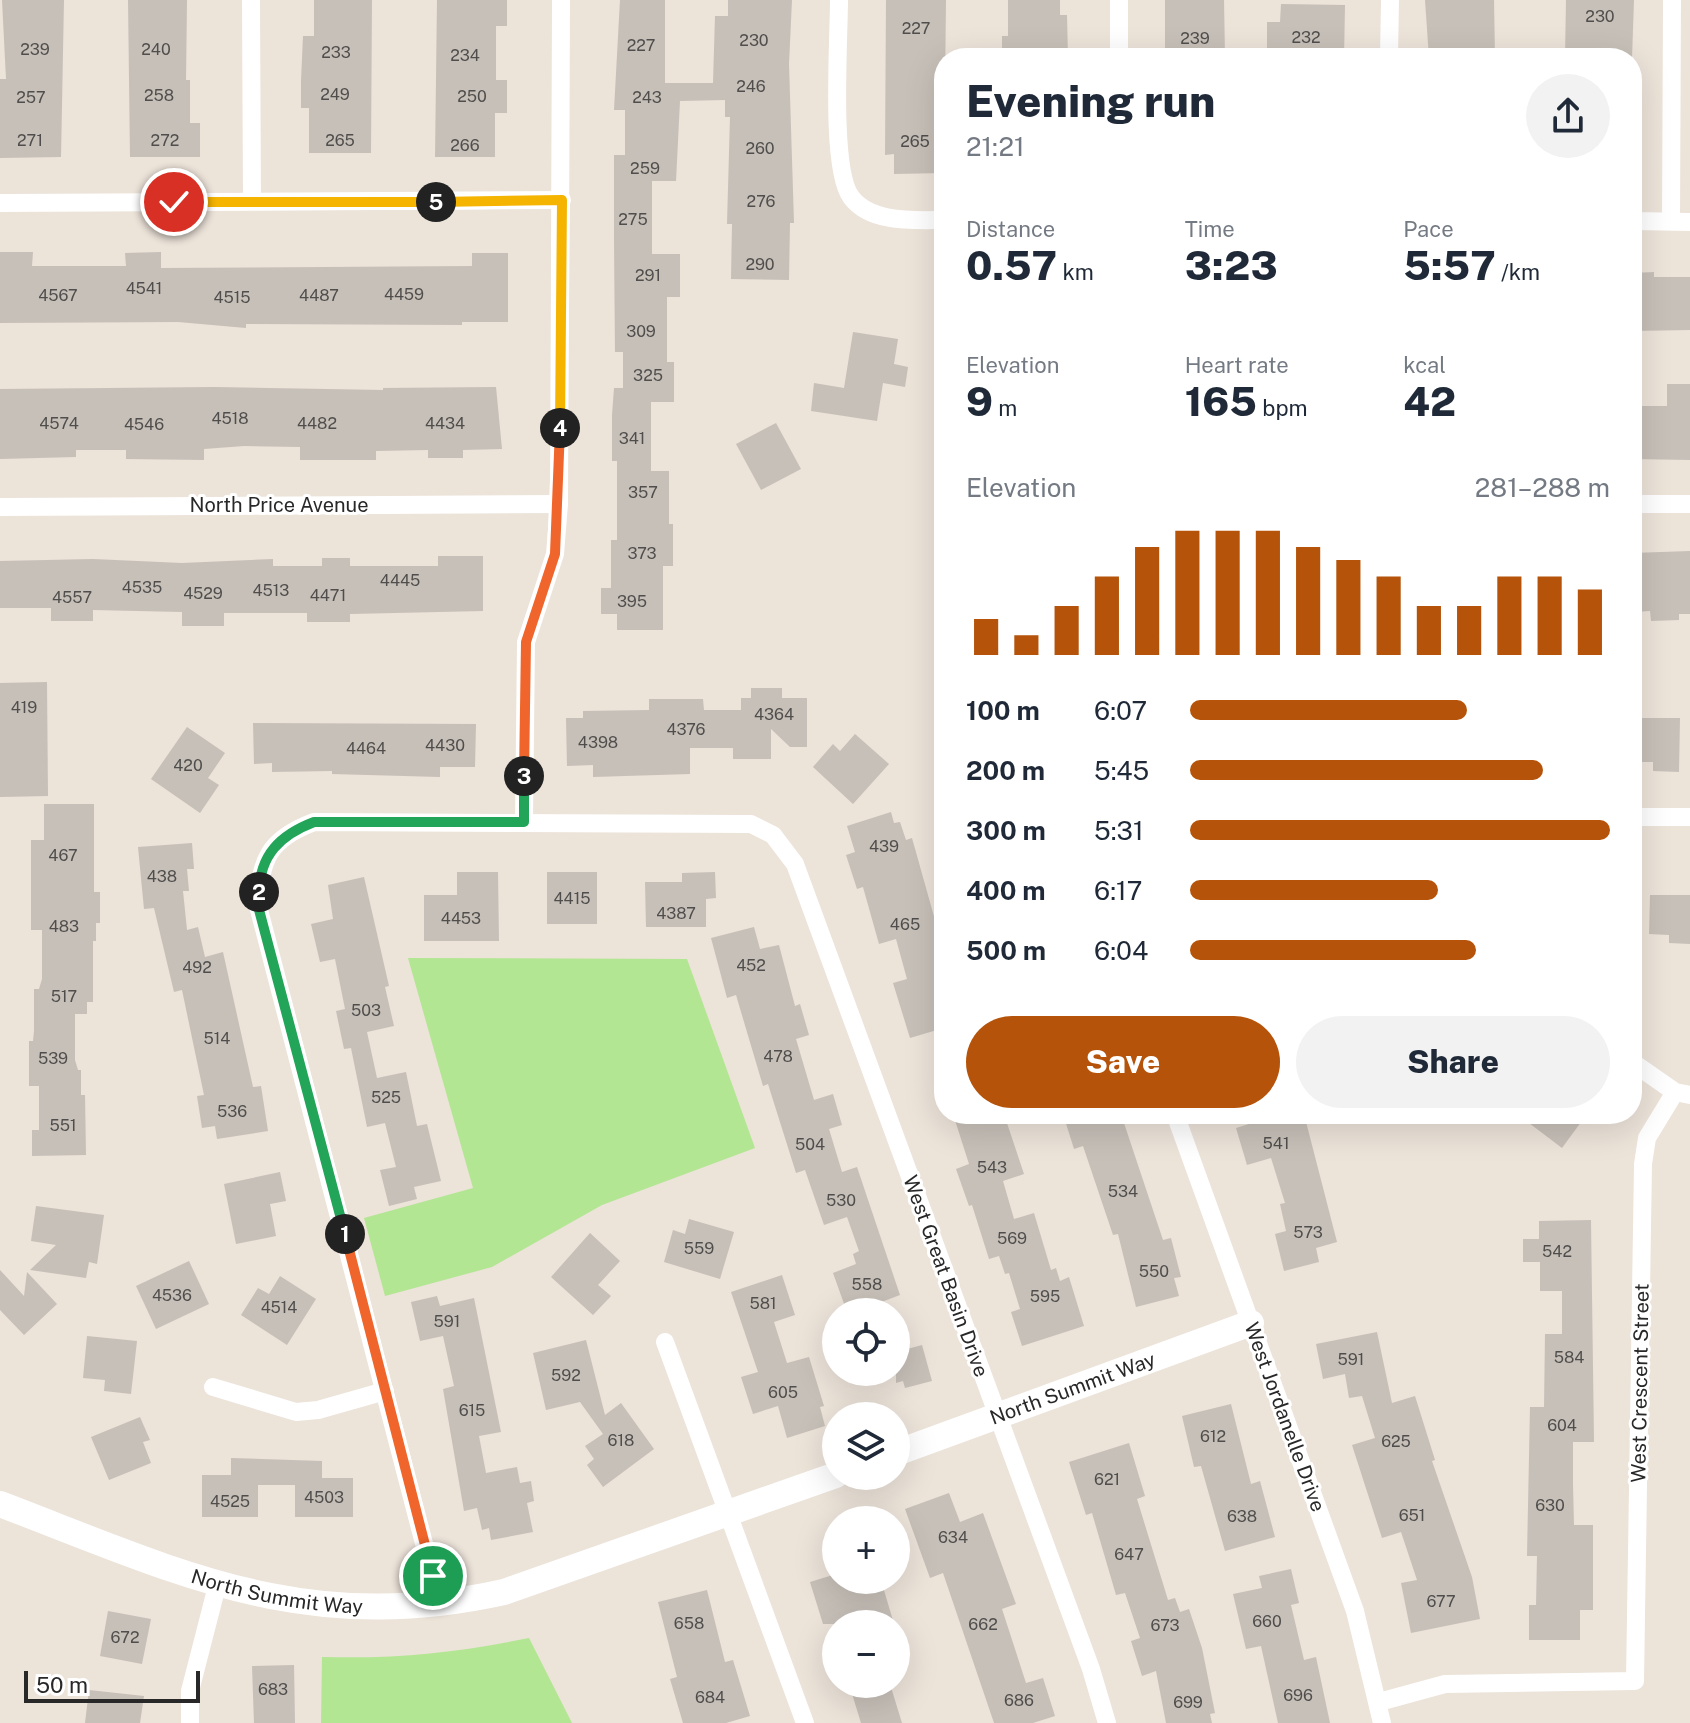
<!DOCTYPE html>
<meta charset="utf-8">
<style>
body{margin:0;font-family:"Public Sans",sans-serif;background:#f2f2f3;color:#1f2937;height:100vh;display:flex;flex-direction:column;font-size:30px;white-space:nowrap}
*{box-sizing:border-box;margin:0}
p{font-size:26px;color:#747a83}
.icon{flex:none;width:44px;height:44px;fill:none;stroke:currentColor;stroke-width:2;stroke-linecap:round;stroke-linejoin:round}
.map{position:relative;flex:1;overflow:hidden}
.sheet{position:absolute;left:934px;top:48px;width:708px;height:1076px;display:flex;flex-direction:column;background:#fff;border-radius:32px;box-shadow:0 8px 32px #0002}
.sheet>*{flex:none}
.controls{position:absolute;left:822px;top:1298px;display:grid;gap:16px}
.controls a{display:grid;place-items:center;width:88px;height:88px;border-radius:50%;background:#fff;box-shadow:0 8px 32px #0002;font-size:40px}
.scale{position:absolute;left:24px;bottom:20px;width:176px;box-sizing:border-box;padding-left:8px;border:4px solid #282828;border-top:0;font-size:22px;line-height:28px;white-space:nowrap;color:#282828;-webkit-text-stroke:6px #fff;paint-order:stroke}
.pin{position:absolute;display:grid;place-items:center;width:68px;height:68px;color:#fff;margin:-34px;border:4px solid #fff;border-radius:50%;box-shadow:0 2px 8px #0007}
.km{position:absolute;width:40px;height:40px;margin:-20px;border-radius:50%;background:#222;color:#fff;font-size:22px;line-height:40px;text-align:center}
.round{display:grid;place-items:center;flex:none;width:84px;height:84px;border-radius:42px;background:#f2f2f3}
.headline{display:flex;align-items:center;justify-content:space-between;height:136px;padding:0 32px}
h1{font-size:44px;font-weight:800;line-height:60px}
.metrics{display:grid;grid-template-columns:repeat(3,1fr);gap:12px;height:136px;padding:8px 32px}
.metrics div{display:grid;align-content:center}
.metrics b{font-size:40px;font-weight:800}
.metrics small{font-size:22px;font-weight:400}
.metrics p{font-size:22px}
.chart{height:224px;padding:16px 32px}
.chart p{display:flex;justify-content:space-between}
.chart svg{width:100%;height:144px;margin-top:8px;stroke:#b45309;stroke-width:6}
.button{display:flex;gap:16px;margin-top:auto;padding:16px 32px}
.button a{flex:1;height:92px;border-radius:48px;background:#b45309;color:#fff;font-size:32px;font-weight:800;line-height:92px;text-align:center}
.button a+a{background:#f2f2f3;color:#1f2937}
ul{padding:0 32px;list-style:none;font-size:26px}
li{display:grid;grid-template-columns:128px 96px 1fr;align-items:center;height:60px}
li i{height:20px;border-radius:10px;background:#b45309}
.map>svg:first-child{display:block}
.green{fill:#b2e692}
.building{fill:#c7c0b9}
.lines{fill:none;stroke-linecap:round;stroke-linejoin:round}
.street{stroke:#fff;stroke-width:18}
.secondary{stroke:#fff;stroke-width:26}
.split-1-casing{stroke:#fff;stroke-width:16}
.split-2-casing{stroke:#fff;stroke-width:16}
.split-3-casing{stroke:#fff;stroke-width:16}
.split-4-casing{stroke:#fff;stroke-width:16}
.split-5-casing{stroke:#fff;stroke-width:16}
.split-6-casing{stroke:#fff;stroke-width:16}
.split-1{stroke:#f0652b;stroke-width:10}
.split-2{stroke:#22a559;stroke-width:10}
.split-3{stroke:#22a559;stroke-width:10}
.split-4{stroke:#f0652b;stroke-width:10}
.split-5{stroke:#f5b400;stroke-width:10}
.split-6{stroke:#f5b400;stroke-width:10}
.labels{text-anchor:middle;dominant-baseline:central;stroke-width:6;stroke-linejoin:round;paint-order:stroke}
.number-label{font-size:16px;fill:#504e4c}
.street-label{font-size:20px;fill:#282828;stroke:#fff}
</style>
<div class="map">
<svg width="1690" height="1723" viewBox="0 0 1690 1723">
<rect width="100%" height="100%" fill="#ece3d9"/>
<g class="green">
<polygon points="408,958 687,959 755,1148 602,1205 492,1267 385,1296 364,1218 473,1188"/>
<path d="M529 1638 572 1723H321L322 1657C398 1659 455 1653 529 1638Z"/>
</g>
<g class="building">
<polygon points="2,0 64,0 61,157 0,158 0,79 6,79"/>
<polygon points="128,0 187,0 186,80 190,80 190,123 200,123 200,157 130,157"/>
<polygon points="314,0 372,0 371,153 309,153 309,108 301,108 301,81 303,36 314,36"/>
<polygon points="437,0 507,0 507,26 496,26 496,80 507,80 507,113 495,113 495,157 435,157"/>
<polygon points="620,0 665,0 665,83 713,83 715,16 728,16 728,0 792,0 789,64 794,223 790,223 789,280 731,279 732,224 727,224 730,117 725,117 725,100 680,101 676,181 652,181 652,254 680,254 680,297 667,297 667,362 674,362 674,402 651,402 651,471 669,471 669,524 673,524 673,566 663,566 663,630 617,630 617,614 601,614 601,588 611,588 611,540 617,540 617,461 612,461 612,415 614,388 623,388 623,352 615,352 614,241 614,155 625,155 625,110 614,110"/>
<polygon points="886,0 946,0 944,173 894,174 894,154 885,155"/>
<polygon points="1008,0 1060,0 1060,15 1067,15 1068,58 1002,58 1002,36 1008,36"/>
<polygon points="1165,0 1224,0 1225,58 1165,58"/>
<polygon points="1425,0 1494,0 1495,58 1429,58"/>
<polygon points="1566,0 1634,0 1632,58 1565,58"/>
<polygon points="1281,4 1345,5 1344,58 1315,58 1315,52 1267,51 1267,22 1280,22"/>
<polygon points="0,252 33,252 32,266 126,266 125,253 161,252 161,268 472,266 472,253 508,253 508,322 462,322 462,325 246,324 246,328 178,322 0,323"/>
<polygon points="1654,272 1654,277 1690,277 1690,330 1632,331 1632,273"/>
<polygon points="853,332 898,339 894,364 908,367 905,387 883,383 877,421 811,411 814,383 844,388"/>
<polygon points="1667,384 1690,384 1690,460 1632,459 1632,406 1667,406"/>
<polygon points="215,387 383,390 383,388 496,387 502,449 463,450 463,458 428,458 428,450 376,451 376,460 300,460 300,447 244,446 204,449 204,460 126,459 126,450 76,450 76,457 0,459 0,389"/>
<polygon points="776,423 801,469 761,490 736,444"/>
<polygon points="1690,551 1690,614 1679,614 1679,620 1651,621 1650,611 1634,612 1632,553"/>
<polygon points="438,556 483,556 483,611 350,614 350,622 307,622 307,613 224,613 224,626 182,626 182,612 93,610 93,621 51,621 51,608 0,608 0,561 93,559 182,563 273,559 273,566 322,566 322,558 350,558 350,566 438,566"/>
<polygon points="47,682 48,796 0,797 0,683"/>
<polygon points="751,688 782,688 782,698 807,698 807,747 790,747 771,729 771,759 733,759 733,748 690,748 690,774 593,777 593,765 567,766 566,718 583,718 583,711 649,710 649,699 703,699 704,710 741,710 741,698 751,698"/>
<polygon points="1632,718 1680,718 1679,772 1653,771 1653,762 1632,762"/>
<polygon points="253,723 476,724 475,767 440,767 440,777 332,774 332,771 272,772 272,763 254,764"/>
<polygon points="187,727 225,753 208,778 219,785 200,813 151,779"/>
<polygon points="855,734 889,764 853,804 813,767 833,744 840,751"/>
<polygon points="44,804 94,804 94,892 100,892 100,923 96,923 96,941 93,941 93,1002 87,1002 87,1014 75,1014 75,1060 78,1070 81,1070 81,1095 85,1095 86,1155 32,1156 32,1130 39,1130 39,1086 29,1086 29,1041 33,1041 34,1031 34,989 39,989 42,979 42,930 31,930 31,840 44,840"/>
<polygon points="891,812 894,823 900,822 906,840 912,838 944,952 944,1015 934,1019 937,1030 910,1038 893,983 907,979 896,939 879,944 863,887 857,889 846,855 855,852 847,826"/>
<polygon points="192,843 194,869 187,869 189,891 183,891 187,930 198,927 205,957 223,952 253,1087 261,1086 268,1131 217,1139 215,1126 202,1128 197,1096 204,1095 182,990 174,992 154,908 144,909 138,847"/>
<polygon points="457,872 498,872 499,941 424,941 424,895 457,895"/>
<rect x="547" y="872" width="50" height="52"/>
<polygon points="715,872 716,898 706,899 706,927 646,927 645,882 682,882 682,873"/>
<polygon points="364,877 389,986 385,987 394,1026 367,1032 377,1078 406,1072 417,1126 427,1124 441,1181 414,1187 417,1199 389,1206 380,1170 396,1167 385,1123 367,1127 351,1048 344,1049 336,1011 345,1009 335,959 320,962 311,924 333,919 328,885"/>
<polygon points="1650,895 1690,895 1690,944 1669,943 1669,935 1649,934"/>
<polygon points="754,927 760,949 779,945 795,1006 800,1004 809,1035 796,1039 814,1100 833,1094 842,1125 829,1129 842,1172 857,1167 900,1295 855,1312 847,1312 833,1273 856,1264 853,1254 859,1251 847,1217 824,1225 805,1170 796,1173 768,1084 763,1086 736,995 727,998 711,938"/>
<polygon points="953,1114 1004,1114 1024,1174 1003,1181 1014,1219 1034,1213 1051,1270 1056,1268 1060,1281 1069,1277 1084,1326 1022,1346 1011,1312 1020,1309 1009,1273 1005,1274 999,1256 989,1259 972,1205 969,1206 956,1169 969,1164"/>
<polygon points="1063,1114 1121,1114 1163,1240 1171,1238 1181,1277 1174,1278 1179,1296 1136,1307 1118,1234 1113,1235 1083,1146 1074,1149"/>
<polygon points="1281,1114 1304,1114 1337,1242 1316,1248 1319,1262 1284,1271 1275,1234 1286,1231 1280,1204 1285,1203 1271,1158 1247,1165 1236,1128"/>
<polygon points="1517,1114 1587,1114 1562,1148"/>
<polygon points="280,1172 286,1201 270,1204 276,1236 236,1244 224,1184"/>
<polygon points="36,1206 104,1215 97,1264 89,1262 86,1278 30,1270 56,1245 31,1241"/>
<polygon points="689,1219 734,1232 720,1279 664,1262 673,1230 685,1234"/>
<polygon points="1591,1220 1594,1442 1573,1442 1573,1485 1574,1525 1593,1525 1593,1610 1580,1610 1580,1640 1529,1640 1529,1605 1536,1605 1537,1556 1527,1556 1530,1407 1544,1407 1545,1334 1562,1334 1562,1291 1540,1291 1540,1262 1523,1262 1523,1239 1539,1239 1539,1221"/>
<polygon points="590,1233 620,1261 598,1285 611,1296 593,1315 551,1277"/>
<polygon points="189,1261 209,1304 156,1329 136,1286"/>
<polygon points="0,1270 24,1296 27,1272 57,1304 24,1335 0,1310"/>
<polygon points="782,1275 795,1315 774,1322 787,1363 809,1357 824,1406 820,1407 825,1426 787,1438 778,1406 753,1414 741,1377 758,1372 731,1292"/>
<polygon points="280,1276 316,1299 287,1345 241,1315 258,1288 269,1294"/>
<polygon points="437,1296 440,1306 474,1298 501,1432 479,1436 486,1473 517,1467 520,1483 531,1481 534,1501 527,1503 533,1532 491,1540 489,1528 482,1530 477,1508 464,1511 443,1389 454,1386 443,1336 420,1341 411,1302"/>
<polygon points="1377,1332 1392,1403 1415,1396 1435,1460 1432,1461 1472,1577 1480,1619 1411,1633 1401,1583 1417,1580 1401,1532 1382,1538 1352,1445 1375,1438 1362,1396 1349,1398 1345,1374 1323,1379 1316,1344"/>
<polygon points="87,1336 137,1341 131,1394 104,1391 105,1380 83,1378"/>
<polygon points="586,1340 605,1415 621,1403 654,1449 603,1487 587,1465 594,1459 585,1446 603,1434 580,1402 546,1410 533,1353"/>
<polygon points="922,1345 932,1381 905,1388 903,1381 896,1383 896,1352"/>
<polygon points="1231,1404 1251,1484 1260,1481 1275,1537 1225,1551 1201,1466 1194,1467 1182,1416"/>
<polygon points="140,1417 150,1440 143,1442 151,1463 109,1480 91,1437"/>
<polygon points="1129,1443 1145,1496 1137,1499 1168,1600 1175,1598 1180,1612 1189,1609 1202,1648 1215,1713 1210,1714 1212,1723 1166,1723 1156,1671 1142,1676 1131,1641 1140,1638 1125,1593 1116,1595 1092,1513 1086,1515 1069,1462"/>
<polygon points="231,1458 322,1461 322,1478 353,1478 353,1517 295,1517 295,1485 258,1485 258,1517 202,1517 202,1475 231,1475"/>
<polygon points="949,1493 960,1522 983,1513 1016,1604 1002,1609 1026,1683 1043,1678 1055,1716 1033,1723 994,1723 943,1573 930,1578 905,1509"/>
<polygon points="1291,1569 1299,1603 1291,1605 1304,1660 1316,1657 1330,1723 1278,1723 1261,1646 1246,1649 1233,1594 1262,1588 1259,1576"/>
<polygon points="836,1574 836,1580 881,1580 894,1624 823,1624 810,1582"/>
<polygon points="707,1590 725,1662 733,1660 750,1716 726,1723 683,1723 670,1679 677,1677 658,1602"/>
<polygon points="108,1611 151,1619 142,1664 100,1656"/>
<polygon points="294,1665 295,1723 254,1723 252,1666"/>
<polygon points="849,1684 890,1684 902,1723 861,1723"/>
<polygon points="89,1690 144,1696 140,1723 85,1723"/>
</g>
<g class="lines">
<g class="street">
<polyline points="251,0 252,201"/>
<path d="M839 0C839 40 830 169 851 197 871 224 915 220 944 220"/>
<polyline points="1119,58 1119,0"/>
<polyline points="1389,58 1390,0"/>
<polyline points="0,203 562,200"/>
<polyline points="1632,221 1690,222"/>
<polyline points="1671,221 1672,0"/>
<polyline points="1632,504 1690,504"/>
<polyline points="0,507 559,504"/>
<polyline points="1632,817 1690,817"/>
<polyline points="524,822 526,642 555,554 559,504 561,0"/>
<polyline points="1632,1062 1675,1092 1690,1095"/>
<polyline points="1175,1114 1355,1611 1382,1723"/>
<polyline points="665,1342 805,1723"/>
<polyline points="213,1387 296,1412 318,1410 385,1391"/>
<path d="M440 1605 258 906C260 859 269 839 314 822L751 824 773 835 795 864 1091 1669 1107 1723"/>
<polyline points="1379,1702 1445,1684 1635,1681 1643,1164 1647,1138 1675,1092"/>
<polyline points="190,1723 190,1691 217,1586"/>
</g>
<g class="secondary">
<path id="s1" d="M896 1453 1251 1323"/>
<path id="s2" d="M0 1504C181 1573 304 1636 504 1592L836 1475"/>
</g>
</g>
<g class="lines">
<defs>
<polyline id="split-1" points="345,1234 433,1576"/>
<polyline id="split-2" points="259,892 258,906 345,1234"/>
<path id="split-3" d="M259 892C260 855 280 835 314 822H524V776"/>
<polyline id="split-4" points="524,776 526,642 555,554 560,428"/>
<polyline id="split-5" points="436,202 562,200 560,428"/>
<polyline id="split-6" points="174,202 436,202"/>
</defs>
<use href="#split-1" class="split-1-casing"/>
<use href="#split-2" class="split-2-casing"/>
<use href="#split-3" class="split-3-casing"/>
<use href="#split-4" class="split-4-casing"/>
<use href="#split-5" class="split-5-casing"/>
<use href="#split-6" class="split-6-casing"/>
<use href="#split-1" class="split-1"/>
<use href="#split-2" class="split-2"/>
<use href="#split-3" class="split-3"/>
<use href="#split-4" class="split-4"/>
<use href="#split-5" class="split-5"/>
<use href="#split-6" class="split-6"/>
</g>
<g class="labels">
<g class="number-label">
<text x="1600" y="16">230</text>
<text x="916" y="28">227</text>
<text x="1306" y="37">232</text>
<text x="1195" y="38">239</text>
<text x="754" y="40">230</text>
<text x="641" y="45">227</text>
<text x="35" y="49">239</text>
<text x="156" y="49">240</text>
<text x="336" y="52">233</text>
<text x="465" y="55">234</text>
<text x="751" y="86">246</text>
<text x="335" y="94">249</text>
<text x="159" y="95">258</text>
<text x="472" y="96">250</text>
<text x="31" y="97">257</text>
<text x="647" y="97">243</text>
<text x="30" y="140">271</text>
<text x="165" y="140">272</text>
<text x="340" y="140">265</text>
<text x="915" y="141">265</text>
<text x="465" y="145">266</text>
<text x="760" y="148">260</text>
<text x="645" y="168">259</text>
<text x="761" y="201">276</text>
<text x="633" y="219">275</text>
<text x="760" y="264">290</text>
<text x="648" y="275">291</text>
<text x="144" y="288">4541</text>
<text x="404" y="294">4459</text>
<text x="58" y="295">4567</text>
<text x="319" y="295">4487</text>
<text x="232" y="297">4515</text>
<text x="641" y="331">309</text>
<text x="648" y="375">325</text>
<text x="230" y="418">4518</text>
<text x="59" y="423">4574</text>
<text x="317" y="423">4482</text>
<text x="445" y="423">4434</text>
<text x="144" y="424">4546</text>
<text x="632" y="438">341</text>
<text x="643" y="492">357</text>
<text x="642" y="553">373</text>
<text x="400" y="580">4445</text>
<text x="142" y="587">4535</text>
<text x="271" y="590">4513</text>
<text x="203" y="593">4529</text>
<text x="328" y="595">4471</text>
<text x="72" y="597">4557</text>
<text x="632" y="601">395</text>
<text x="24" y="707">419</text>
<text x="774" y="714">4364</text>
<text x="686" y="729">4376</text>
<text x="598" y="742">4398</text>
<text x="445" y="745">4430</text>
<text x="366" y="748">4464</text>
<text x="188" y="765">420</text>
<text x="884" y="846">439</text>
<text x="63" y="855">467</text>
<text x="162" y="876">438</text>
<text x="572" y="898">4415</text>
<text x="676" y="913">4387</text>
<text x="461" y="918">4453</text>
<text x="905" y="924">465</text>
<text x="64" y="926">483</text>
<text x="751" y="965">452</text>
<text x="197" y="967">492</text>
<text x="64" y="996">517</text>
<text x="366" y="1010">503</text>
<text x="217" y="1038">514</text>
<text x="778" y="1056">478</text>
<text x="53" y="1058">539</text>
<text x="386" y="1097">525</text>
<text x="232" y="1111">536</text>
<text x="63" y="1125">551</text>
<text x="1276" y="1143">541</text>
<text x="810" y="1144">504</text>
<text x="992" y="1167">543</text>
<text x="1123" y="1191">534</text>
<text x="841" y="1200">530</text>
<text x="1308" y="1232">573</text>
<text x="1012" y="1238">569</text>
<text x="699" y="1248">559</text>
<text x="1557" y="1251">542</text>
<text x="1154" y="1271">550</text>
<text x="867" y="1284">558</text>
<text x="172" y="1295">4536</text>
<text x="1045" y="1296">595</text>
<text x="763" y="1303">581</text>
<text x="279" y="1307">4514</text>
<text x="447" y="1321">591</text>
<text x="1569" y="1357">584</text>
<text x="1351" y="1359">591</text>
<text x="566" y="1375">592</text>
<text x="783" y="1392">605</text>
<text x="472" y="1410">615</text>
<text x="1562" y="1425">604</text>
<text x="1213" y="1436">612</text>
<text x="621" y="1440">618</text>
<text x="1396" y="1441">625</text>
<text x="1107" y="1479">621</text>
<text x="324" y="1497">4503</text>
<text x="230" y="1501">4525</text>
<text x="1550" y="1505">630</text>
<text x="1412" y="1515">651</text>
<text x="1242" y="1516">638</text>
<text x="953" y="1537">634</text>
<text x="1129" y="1554">647</text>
<text x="1441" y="1601">677</text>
<text x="1267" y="1621">660</text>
<text x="689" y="1623">658</text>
<text x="983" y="1624">662</text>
<text x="1165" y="1625">673</text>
<text x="125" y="1637">672</text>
<text x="273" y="1689">683</text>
<text x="1298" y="1695">696</text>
<text x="710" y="1697">684</text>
<text x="1019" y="1700">686</text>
<text x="1188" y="1702">699</text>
</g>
<g class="street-label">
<text x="279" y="505">North Price Avenue</text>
<text transform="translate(946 1276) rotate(70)">West Great Basin Drive</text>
<text transform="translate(1640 1383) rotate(-89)">West Crescent Street</text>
<text stroke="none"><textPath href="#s1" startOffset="188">North Summit Way</textPath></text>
<text transform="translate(1285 1417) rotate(70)">West Jordanelle Drive</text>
<text stroke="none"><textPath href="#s2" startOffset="292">North Summit Way</textPath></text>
</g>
</g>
</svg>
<div class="controls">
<a><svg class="icon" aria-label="locate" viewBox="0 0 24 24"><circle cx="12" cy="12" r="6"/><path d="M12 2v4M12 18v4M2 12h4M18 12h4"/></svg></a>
<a><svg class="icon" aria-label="layers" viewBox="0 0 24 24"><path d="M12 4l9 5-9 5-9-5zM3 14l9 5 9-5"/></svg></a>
<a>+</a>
<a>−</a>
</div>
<div class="scale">50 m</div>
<div class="pin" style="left:433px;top:1576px;background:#1e9e55"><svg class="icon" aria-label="arrive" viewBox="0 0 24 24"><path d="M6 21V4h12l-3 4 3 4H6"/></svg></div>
<div class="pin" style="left:174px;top:202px;background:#d93025"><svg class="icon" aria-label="check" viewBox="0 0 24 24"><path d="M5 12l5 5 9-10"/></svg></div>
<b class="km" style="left:345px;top:1234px">1</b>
<b class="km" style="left:259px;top:892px">2</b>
<b class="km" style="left:524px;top:776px">3</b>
<b class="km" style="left:560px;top:428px">4</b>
<b class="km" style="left:436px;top:202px">5</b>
<section class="sheet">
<div class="headline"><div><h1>Evening run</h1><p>21:21</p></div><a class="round"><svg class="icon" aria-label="share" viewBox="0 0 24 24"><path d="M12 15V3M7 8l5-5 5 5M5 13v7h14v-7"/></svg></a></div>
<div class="metrics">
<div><p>Distance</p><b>0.57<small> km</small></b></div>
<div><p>Time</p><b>3:23</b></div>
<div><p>Pace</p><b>5:57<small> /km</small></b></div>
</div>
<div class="metrics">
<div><p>Elevation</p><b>9<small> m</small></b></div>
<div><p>Heart rate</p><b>165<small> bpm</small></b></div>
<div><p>kcal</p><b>42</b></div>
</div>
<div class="chart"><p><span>Elevation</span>281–288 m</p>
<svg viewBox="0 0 160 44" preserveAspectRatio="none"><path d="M5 44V33M15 44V38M25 44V29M35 44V20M45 44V11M55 44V6M65 44V6M75 44V6M85 44V11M95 44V15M105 44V20M115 44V29M125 44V29M135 44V20M145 44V20M155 44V24"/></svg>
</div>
<ul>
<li><b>100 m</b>6:07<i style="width:66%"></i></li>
<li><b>200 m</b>5:45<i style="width:84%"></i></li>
<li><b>300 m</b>5:31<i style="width:100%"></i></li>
<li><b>400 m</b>6:17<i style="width:59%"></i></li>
<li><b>500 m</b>6:04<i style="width:68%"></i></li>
</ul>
<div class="button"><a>Save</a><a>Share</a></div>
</section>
</div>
